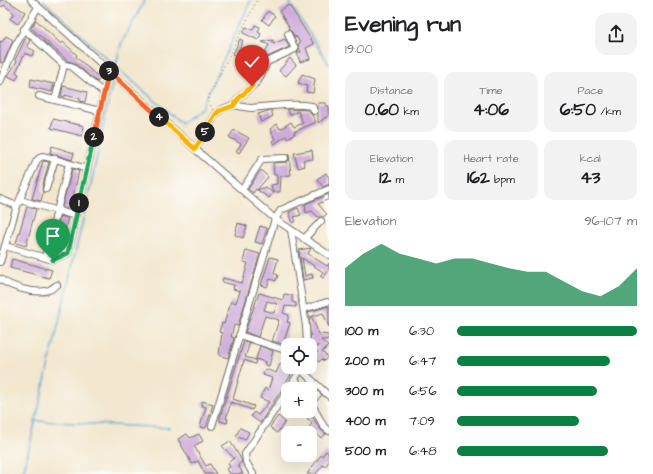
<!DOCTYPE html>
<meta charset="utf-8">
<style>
body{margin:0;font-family:"Architects Daughter",sans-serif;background:#f2f2f2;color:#202124;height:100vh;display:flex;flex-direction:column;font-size:15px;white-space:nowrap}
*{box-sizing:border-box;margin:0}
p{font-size:13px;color:#757577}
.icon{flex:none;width:22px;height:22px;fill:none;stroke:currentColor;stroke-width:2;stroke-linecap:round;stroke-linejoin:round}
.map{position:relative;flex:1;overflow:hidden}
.side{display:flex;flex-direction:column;background:#fff;width:324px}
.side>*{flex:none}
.controls{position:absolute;left:281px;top:338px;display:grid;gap:8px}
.controls a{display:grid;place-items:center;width:36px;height:36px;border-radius:8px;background:#fff;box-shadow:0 4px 16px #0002;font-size:20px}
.pin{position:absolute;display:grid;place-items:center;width:34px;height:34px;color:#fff;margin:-41px -17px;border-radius:50% 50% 50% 0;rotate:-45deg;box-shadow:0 0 4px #0007}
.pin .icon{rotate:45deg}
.km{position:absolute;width:20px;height:20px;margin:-10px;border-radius:50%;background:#222;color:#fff;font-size:11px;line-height:20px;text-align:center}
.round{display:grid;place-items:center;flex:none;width:42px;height:42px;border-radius:12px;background:#f2f2f2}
.overview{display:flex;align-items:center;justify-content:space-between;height:68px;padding:0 16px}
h1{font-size:22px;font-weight:800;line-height:30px}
.metrics{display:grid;grid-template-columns:repeat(3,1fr);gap:6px;height:68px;padding:4px 16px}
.metrics div{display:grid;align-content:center;border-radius:10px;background:#f2f2f2;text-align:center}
.metrics b{font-size:17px;font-weight:800}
.metrics small{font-size:11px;font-weight:400}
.metrics p{font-size:11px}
.chart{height:112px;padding:8px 16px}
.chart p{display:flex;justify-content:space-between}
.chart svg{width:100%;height:72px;margin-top:4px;fill:#0b8043;opacity:.7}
ul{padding:0 16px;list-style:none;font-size:13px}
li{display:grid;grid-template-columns:64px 48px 1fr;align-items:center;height:30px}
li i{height:10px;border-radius:5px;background:#0b8043}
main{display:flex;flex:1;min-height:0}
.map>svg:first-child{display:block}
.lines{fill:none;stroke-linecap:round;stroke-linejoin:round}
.stream{stroke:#5fa8d6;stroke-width:1.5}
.building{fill:#cdacda;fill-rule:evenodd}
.minor-casing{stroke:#716d64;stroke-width:8}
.path{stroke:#716d64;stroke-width:1;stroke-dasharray:1 3;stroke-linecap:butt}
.minor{stroke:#fff;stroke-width:6}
.split-1-casing{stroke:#fff;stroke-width:8}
.split-2-casing{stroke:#fff;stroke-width:8}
.split-3-casing{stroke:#fff;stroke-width:8}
.split-4-casing{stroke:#fff;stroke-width:8}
.split-5-casing{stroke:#fff;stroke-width:8}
.split-6-casing{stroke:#fff;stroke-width:8}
.split-1{stroke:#22a559;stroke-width:5}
.split-2{stroke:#22a559;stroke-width:5}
.split-3{stroke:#f0652b;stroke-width:5}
.split-4{stroke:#f0652b;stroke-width:5}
.split-5{stroke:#f5b400;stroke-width:5}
.split-6{stroke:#f5b400;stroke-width:5}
</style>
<main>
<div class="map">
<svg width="329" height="474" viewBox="0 0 329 474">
<rect width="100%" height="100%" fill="#fdfcf7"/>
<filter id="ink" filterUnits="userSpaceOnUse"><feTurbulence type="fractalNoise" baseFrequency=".025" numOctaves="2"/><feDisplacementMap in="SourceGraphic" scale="8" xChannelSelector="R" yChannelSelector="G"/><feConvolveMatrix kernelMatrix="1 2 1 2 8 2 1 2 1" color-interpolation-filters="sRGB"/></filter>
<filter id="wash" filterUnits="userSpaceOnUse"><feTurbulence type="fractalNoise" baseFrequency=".012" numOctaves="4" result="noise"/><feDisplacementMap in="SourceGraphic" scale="16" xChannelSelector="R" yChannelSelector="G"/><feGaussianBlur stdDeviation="0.9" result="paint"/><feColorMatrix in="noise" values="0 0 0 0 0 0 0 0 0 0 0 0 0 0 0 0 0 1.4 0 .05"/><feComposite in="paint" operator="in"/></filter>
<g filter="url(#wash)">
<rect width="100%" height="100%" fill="#f3e7cf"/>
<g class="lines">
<g class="stream">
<polyline points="43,0 116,67 181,123 201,108 251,0"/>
<polyline points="288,0 329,64"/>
<polyline points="114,73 121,44 145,0"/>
<polyline points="37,421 169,428"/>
<polyline points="23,474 86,207 114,77"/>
</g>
</g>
<g id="blocks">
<g class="building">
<polygon points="0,0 6,0 25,12 18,24 10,19 14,13 4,5 2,7 0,5"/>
<polygon points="289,5 314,44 306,48 310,59 300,62 297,53 301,52 298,44 300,43 296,36 295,38 292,32 288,30 289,27 279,11"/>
<polygon points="268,11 275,16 269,25 262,20"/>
<polygon points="36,20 61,44 63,42 77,55 76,57 96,75 98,73 102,76 97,82 74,63 68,61 31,28"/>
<polygon points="255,25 260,27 258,32 261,34 258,40 243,33 246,27 253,30"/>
<polygon points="6,36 13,40 3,63 0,62 0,41 2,42"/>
<polygon points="26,37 30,40 27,47 35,51 32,56 25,53 16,72 19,74 16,80 8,76 17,61 15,60"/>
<polygon points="240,39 243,41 238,51 253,53 255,49 260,52 258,57 264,59 259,68 256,67 254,73 250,71 252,66 249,64 249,60 240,59 240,57 233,54"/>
<polygon points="285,39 289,47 267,57 265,52 269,45 262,42 273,40 273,44"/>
<polygon points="290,58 296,65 286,76 279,71"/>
<polygon points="302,74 315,79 313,93 306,92 307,86 298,83"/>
<polygon points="31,79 54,84 52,92 30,87"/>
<polygon points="63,86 87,92 85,102 80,101 80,99 65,95 65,97 61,96"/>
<polygon points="318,103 326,103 326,106 329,106 329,115 318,123"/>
<polygon points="287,109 309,110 316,122 294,132 295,134 287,138 286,136 274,144 272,141 275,139 270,129 277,124 280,129 291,122 294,127 303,123 298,111 290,115"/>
<polygon points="271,110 273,116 261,122 258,114"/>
<polygon points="53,119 84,126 82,136 51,128"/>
<polygon points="234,130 249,138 239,153 236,151 241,144 229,137"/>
<polygon points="52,146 74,153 72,160 50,153"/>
<polygon points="312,150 313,159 303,160 305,166 298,168 294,153"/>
<polygon points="289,154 291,175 281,176 280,192 273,192 271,185 277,184 277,175 274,175 273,163 287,162 289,158 288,155"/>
<polygon points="43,161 49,162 42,188 43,193 41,201 32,199"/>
<polygon points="72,169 79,171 70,210 62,207"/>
<polygon points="261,170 268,177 257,190 265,187 273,193 269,198 256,189 253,193 248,189"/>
<polygon points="326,173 329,178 329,184 323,187 317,179"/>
<polygon points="329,194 329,199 318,204 327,214 323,217 318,217 312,211 306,213 305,204"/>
<polygon points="27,207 36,209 26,246 16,243"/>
<polygon points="298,208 301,215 294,217 296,221 293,223 289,212"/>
<polygon points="60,216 68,218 59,252 53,255 50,254"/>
<polygon points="238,223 247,226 243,238 235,235"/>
<polygon points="260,226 267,228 262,244 255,242"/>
<polygon points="311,248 308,254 327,266 329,263 329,270 323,278 320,276 323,272 302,258 305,276 312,274 313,278 303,280 299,250"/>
<polygon points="246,250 260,254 238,326 234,325 231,337 234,338 228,358 219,355 222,333 219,332 222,323 224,324 231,301 236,303 240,291 233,289 234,285 222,282 223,278 242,283 248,263 243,262"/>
<polygon points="270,257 278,259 274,273 278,275 276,281 270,279 267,287 261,285"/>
<polygon points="12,259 52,270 49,278 10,268"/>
<path d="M259 293 283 300 284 294 292 295V302L296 303V307L285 306 283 313 289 315 287 322 290 323 283 344 272 341 279 320 265 316 258 337 245 332ZM267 301 277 304 274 313 264 310Z"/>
<polygon points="329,306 329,327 323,313 310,317 308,312"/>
<polygon points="309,318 312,318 319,334 329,335 329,340 321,340 328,346 322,352 328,357 324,361 322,359 319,362 313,357 318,352 315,349 319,346 311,346"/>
<polygon points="244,341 250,343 245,357 256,360 255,364 244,360 233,399 254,406 252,410 231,402 226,419 228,419 227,423 220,421 220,417"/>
<polygon points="260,346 273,351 269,366 265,365 265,362 256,359"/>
<polygon points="285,355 288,355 288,367 291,368 287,370 291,375 260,423 251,416 254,412 258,415 269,402 260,398 265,388 268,390 272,378 263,375 265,369 276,373 280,364 282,364"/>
<polygon points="310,384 322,395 316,402 311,397 314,394 307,387"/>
<polygon points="202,401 213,404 206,428 200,427 206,407 201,406"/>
<polygon points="311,415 320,429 326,434 321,438 313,429 308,433 303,433 312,424 307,418"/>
<polygon points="278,416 285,422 277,433 270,427"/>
<polygon points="240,428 249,432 245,440 236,436"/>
<polygon points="187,434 190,438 199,434 203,441 194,446 206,466 210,464 216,474 205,474 198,461 192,464 178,439"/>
<polygon points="230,441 241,459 242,462 238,465 243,474 230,474 227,469 230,467 228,463 234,458 222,446"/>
<polygon points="326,451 329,454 329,461 325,467 323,465 316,474 307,474 321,455 322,456"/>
</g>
</g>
</g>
<g filter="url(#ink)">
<use href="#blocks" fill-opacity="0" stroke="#716d64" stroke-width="1"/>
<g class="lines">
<defs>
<g id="minor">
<polyline points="31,0 195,149 275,219 329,255"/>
<polyline points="24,29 64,65 55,100 100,111"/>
<polyline points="64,65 71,66 104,93"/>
<polyline points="0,82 15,46 38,7"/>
<polyline points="39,96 55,100"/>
<polyline points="233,106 239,98 258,81 267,62 295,49 288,34"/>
<path d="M195 149 216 114C220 110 227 107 233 106 238 105 246 108 252 108 272 106 291 103 312 106L314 111"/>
<polyline points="46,189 55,159 87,169"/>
<polyline points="242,190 262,159 285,158"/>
<polyline points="0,199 17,206"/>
<polyline points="20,200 76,216"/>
<polyline points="291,230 306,326 307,345"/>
<polyline points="304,239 321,221"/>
<polyline points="5,246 53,260 68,253 109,71"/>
<polyline points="45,257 69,164"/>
<polyline points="0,262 17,206 37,160 42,156 55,159"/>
<path d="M0 279C11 287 36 295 49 290 52 289 55 286 57 285"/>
<polyline points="304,309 327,302"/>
<polyline points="239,335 288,351"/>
<polyline points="301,370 329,396"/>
<polyline points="295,379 302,389"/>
<polyline points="289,389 302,367"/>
<polyline points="310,401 324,427 329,431"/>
<polyline points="212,426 275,219 281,210 329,189"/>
<polyline points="253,474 246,462 245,454 288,390"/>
</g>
</defs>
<use href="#minor" class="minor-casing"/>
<polyline class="path" points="213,110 209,102 209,96 257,0"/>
<use href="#minor" class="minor"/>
</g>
</g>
<g class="lines" filter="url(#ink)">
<defs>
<polyline id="split-1" points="53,260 68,253 79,203"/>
<polyline id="split-2" points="79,203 94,137"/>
<polyline id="split-3" points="94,137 109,71"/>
<polyline id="split-4" points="109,71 159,117"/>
<polyline id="split-5" points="159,117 195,149 205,132"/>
<polyline id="split-6" points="205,132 216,114 219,111 233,106 239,98 252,86"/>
</defs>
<use href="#split-1" class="split-1-casing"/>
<use href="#split-2" class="split-2-casing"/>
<use href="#split-3" class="split-3-casing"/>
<use href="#split-4" class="split-4-casing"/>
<use href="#split-5" class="split-5-casing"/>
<use href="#split-6" class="split-6-casing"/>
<use href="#split-1" class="split-1"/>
<use href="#split-2" class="split-2"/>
<use href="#split-3" class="split-3"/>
<use href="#split-4" class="split-4"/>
<use href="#split-5" class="split-5"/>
<use href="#split-6" class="split-6"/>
</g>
</svg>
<div class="controls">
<a><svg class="icon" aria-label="locate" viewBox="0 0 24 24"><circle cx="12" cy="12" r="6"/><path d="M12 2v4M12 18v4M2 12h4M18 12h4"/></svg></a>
<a>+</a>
<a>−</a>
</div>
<div class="pin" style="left:53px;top:260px;background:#1e9e55"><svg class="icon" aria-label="arrive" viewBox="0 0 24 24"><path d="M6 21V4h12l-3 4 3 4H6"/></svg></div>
<div class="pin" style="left:252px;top:86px;background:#d93025"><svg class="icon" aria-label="check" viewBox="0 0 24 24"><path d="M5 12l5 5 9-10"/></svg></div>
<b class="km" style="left:79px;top:203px">1</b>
<b class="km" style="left:94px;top:137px">2</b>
<b class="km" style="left:109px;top:71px">3</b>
<b class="km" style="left:159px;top:117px">4</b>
<b class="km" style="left:205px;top:132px">5</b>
</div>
<section class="side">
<div class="overview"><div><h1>Evening run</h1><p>19:00</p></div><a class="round"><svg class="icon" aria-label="share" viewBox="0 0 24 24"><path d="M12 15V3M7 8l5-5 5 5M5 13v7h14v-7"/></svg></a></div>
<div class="metrics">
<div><p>Distance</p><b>0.60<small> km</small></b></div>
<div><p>Time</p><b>4:06</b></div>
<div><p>Pace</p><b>6:50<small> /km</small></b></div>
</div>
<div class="metrics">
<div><p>Elevation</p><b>12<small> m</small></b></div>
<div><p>Heart rate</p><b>162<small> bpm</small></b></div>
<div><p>kcal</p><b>43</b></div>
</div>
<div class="chart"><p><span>Elevation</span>96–107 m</p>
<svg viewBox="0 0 160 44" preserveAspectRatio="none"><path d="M0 44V21L10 12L20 6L30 12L40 15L50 18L60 15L70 15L80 18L90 21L100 23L110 23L120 29L130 35L140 38L150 32L160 21V44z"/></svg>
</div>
<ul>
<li><b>100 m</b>6:30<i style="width:100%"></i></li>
<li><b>200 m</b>6:47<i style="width:85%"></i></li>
<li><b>300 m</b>6:56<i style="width:78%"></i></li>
<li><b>400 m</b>7:09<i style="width:68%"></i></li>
<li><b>500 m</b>6:48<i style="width:84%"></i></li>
</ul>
</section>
</main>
